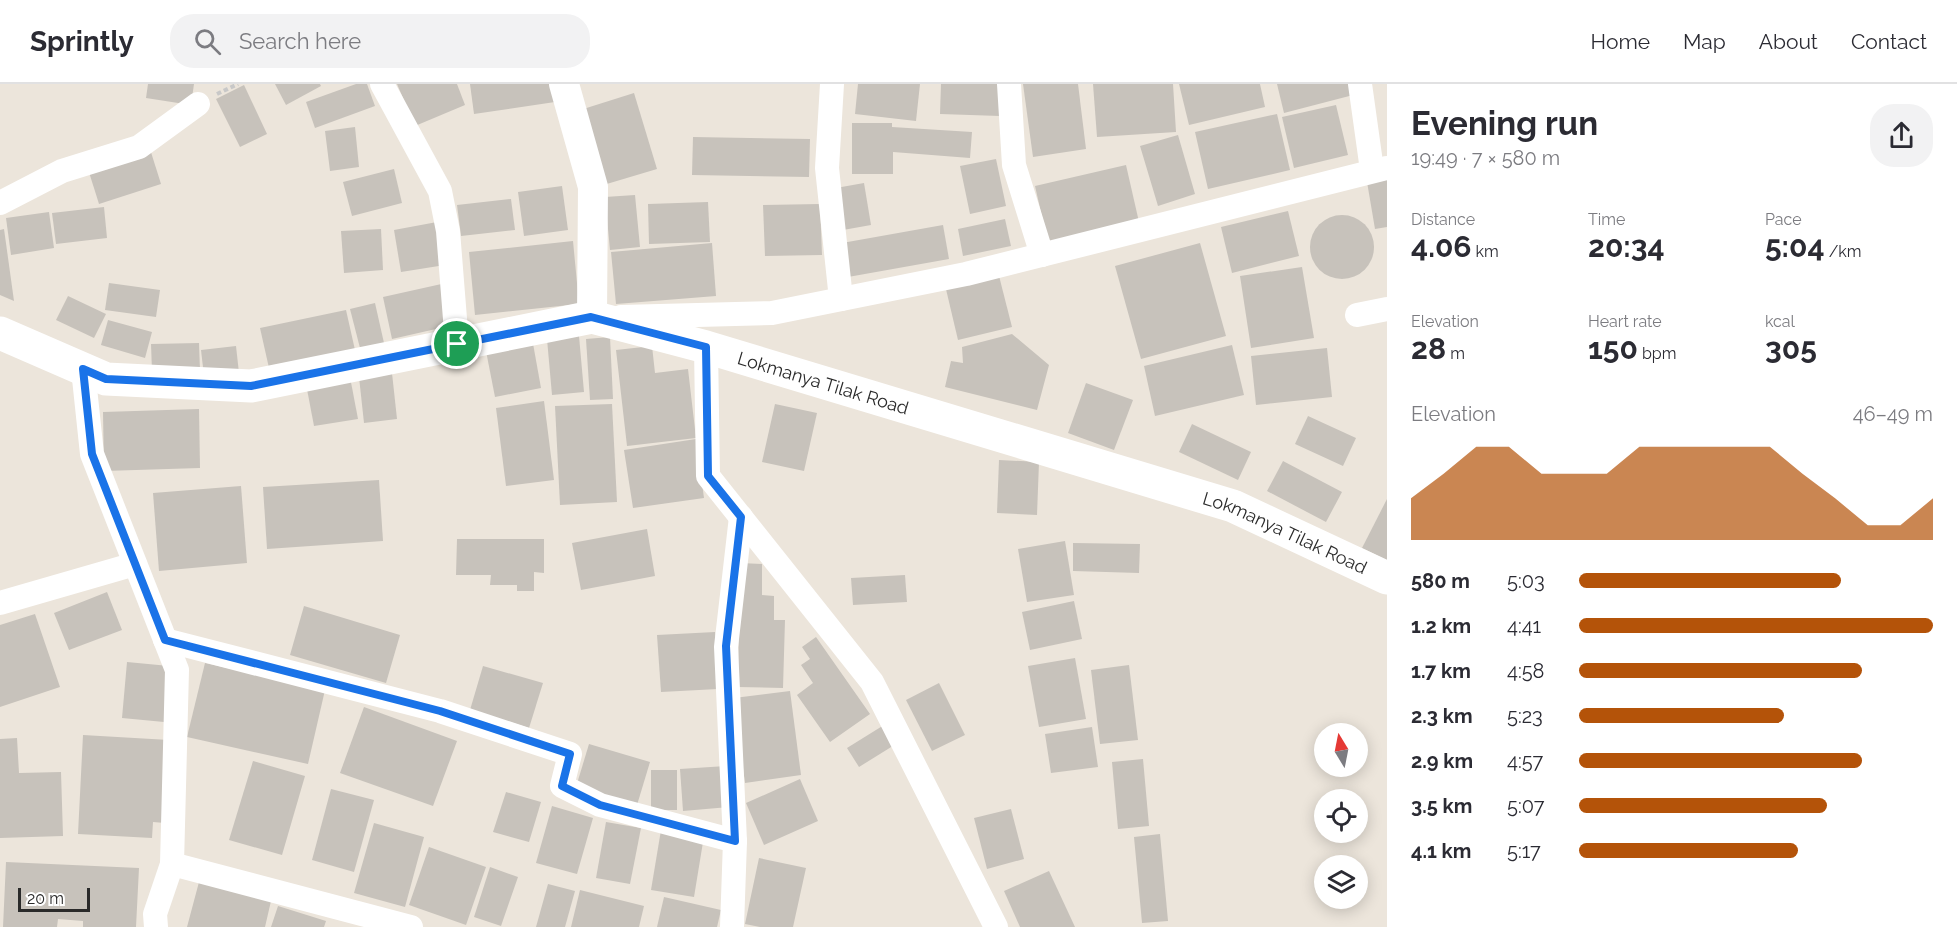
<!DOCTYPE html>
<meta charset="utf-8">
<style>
body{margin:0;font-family:Raleway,sans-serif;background:#f2f2f3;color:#2b2b33;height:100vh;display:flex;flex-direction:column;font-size:22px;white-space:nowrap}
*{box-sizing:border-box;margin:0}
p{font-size:20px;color:#7c7c81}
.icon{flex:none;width:33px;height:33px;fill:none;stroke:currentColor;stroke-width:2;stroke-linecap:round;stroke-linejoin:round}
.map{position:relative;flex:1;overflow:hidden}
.drawer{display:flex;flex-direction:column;background:#fff;width:570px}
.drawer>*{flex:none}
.needle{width:39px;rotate:350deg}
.controls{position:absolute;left:1314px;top:639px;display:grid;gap:12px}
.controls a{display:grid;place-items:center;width:54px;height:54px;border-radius:50%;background:#fff;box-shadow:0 3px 15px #0003;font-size:30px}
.scale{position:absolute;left:18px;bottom:15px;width:72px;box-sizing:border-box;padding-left:6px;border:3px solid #2a2a2a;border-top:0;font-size:16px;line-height:21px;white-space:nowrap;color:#2a2a2a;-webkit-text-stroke:4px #fff;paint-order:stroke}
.pin{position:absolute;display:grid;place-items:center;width:51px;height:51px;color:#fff;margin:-26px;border:3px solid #fff;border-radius:50%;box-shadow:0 2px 6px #0007}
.round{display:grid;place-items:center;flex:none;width:63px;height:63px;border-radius:24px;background:#f2f2f3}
.summary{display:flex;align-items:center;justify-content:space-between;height:102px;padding:0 24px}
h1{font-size:33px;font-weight:700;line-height:45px}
.figures{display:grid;grid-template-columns:repeat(3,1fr);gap:9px;height:102px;padding:6px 24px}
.figures div{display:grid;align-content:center}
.figures b{font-size:30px;font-weight:700}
.figures small{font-size:16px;font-weight:400}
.figures p{font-size:16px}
.chart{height:168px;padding:12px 24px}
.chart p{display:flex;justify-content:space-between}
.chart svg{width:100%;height:108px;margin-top:6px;fill:#b45309;opacity:.7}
ul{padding:0 24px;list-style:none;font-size:20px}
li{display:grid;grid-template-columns:96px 72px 1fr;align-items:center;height:45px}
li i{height:15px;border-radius:8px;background:#b45309}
header{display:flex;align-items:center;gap:36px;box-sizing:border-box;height:84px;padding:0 30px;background:#fff;border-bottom:2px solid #e1e1e2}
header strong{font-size:28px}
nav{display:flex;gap:33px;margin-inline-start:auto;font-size:21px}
.search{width:420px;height:54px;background:#f2f2f3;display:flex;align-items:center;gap:15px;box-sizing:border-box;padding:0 21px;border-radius:24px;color:#7c7c81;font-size:22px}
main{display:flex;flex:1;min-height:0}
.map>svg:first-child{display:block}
.building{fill:#c7c2bb}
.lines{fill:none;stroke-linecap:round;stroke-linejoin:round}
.path{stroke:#c8c8c8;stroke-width:4;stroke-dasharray:4.5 3;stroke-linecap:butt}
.minor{stroke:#fff;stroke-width:24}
.tertiary{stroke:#fff;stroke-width:30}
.secondary{stroke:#fff;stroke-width:33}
.route-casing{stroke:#fff;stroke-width:12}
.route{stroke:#1a73e8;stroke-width:8}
.labels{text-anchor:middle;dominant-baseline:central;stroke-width:4.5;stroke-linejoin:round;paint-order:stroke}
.street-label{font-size:18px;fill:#2a2a2a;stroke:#fff}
</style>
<header>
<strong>Sprintly</strong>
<div class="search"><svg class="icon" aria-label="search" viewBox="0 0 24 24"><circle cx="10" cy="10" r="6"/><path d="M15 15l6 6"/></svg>Search here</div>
<nav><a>Home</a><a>Map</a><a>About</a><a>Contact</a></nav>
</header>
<main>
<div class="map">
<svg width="1387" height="843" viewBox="0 0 1387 843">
<rect width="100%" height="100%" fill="#ece5db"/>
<g class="building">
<polygon points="148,0 194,0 191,21 146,14"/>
<polygon points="275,0 320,0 321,2 286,21"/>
<polygon points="356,0 367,0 375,22 315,44 306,18"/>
<polygon points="397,0 457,0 465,21 415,42"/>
<polygon points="470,0 553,0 555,18 474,30"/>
<polygon points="858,0 920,0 916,37 855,30"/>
<polygon points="941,0 1001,0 1000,32 940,30"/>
<polygon points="1023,0 1078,0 1086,65 1033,73"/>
<polygon points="1093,0 1173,0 1176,48 1097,53"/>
<polygon points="1179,0 1260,0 1265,23 1189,41"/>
<polygon points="1277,0 1354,0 1357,10 1284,29"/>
<polygon points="244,1 267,50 240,63 216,15"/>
<polygon points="634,9 657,85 600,102 577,27"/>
<polygon points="1336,21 1348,71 1294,84 1282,33"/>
<polygon points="1277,30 1290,86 1208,105 1195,48"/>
<polygon points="852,39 892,39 892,43 972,48 970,74 893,68 893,90 852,90"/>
<polygon points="355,43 359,83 330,87 325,47"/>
<polygon points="1178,51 1195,110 1158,122 1140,62"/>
<polygon points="693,53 810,55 809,93 692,91"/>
<polygon points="150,65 161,100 99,120 88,85"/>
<polygon points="996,75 1006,122 970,130 960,82"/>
<polygon points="1126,81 1139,138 1048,159 1035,102"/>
<polygon points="394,85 402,119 352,132 343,98"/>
<polygon points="1387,89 1387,143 1375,145 1366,92"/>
<polygon points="864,99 871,141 843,146 836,104"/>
<polygon points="562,102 568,146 524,152 518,108"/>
<polygon points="635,111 640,163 610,166 605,113"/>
<polygon points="511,115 515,146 461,152 457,121"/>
<polygon points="708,118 710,158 649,160 648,120"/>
<polygon points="820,120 822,171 765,172 763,121"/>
<polygon points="104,123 107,154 56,160 52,129"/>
<polygon points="1288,127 1299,172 1232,189 1221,143"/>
<polygon points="49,128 54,164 11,171 6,134"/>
<circle cx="1342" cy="163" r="32"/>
<polygon points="1005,135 1011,162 963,172 958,145"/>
<polygon points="437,138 445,181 401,188 394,146"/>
<polygon points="943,141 949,175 848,193 842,159"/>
<polygon points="4,145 14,217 0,211 0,146"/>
<polygon points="381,145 383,186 344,189 341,147"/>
<polygon points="573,157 579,220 475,231 469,168"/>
<polygon points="712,159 716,212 616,220 611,168"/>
<polygon points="1200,159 1226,252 1141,275 1115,182"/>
<polygon points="1302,183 1314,254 1251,264 1240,192"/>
<polygon points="998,188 1012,243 958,256 945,201"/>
<polygon points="109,199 160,206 156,233 105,226"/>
<polygon points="446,199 449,242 392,255 383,213"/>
<polygon points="68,212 106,230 94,254 56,236"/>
<polygon points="375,219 384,259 360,264 350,225"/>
<polygon points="346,226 355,266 269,284 260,244"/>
<polygon points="108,236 152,248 145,274 101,261"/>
<polygon points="1012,250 1049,281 1037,326 945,303 951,277 963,279 962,263"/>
<polygon points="579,252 584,308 552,311 547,255"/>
<polygon points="610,253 613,315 590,316 586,255"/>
<polygon points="532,254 541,304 495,313 485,262"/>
<polygon points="199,259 200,287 152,287 151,260"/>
<polygon points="1232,261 1244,311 1155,332 1144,282"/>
<polygon points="236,262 239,289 204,292 201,266"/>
<polygon points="652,262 655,289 688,285 696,354 627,362 616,266"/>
<polygon points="1327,264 1332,313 1256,321 1251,272"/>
<polygon points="392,289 397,335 364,339 359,293"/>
<polygon points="350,293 358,335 314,342 306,300"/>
<polygon points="1086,299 1133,316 1114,366 1068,349"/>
<polygon points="544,317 554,396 506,402 496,324"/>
<polygon points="612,320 617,418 560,421 555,322"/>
<polygon points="775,320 817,329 804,387 762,378"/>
<polygon points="199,325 200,384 104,387 103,328"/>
<polygon points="1308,332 1356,354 1343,382 1295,360"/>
<polygon points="1192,340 1251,368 1238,396 1179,368"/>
<polygon points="696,355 704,414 633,424 624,366"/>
<polygon points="999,376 1039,378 1037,431 997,429"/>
<polygon points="1283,377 1342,408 1326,438 1267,407"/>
<polygon points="379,396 383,457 267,465 263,403"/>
<polygon points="241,402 247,479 159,487 153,409"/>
<polygon points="1387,415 1387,476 1362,464"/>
<polygon points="647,445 655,492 581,506 572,459"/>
<polygon points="457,455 544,455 544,489 534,488 534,507 517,507 517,501 490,501 491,491 456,491"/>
<polygon points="1065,457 1074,511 1027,518 1018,465"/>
<polygon points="1073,459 1140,460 1139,489 1073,487"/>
<polygon points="740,479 762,480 762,511 774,512 774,536 785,536 783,604 738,603"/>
<polygon points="905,491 907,518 853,521 851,494"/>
<polygon points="107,508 122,546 69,566 54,529"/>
<polygon points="1074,517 1082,555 1030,566 1022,528"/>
<polygon points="304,522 400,551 386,599 290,571"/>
<polygon points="35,530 60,603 0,623 0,541"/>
<polygon points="715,548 718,605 661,608 657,551"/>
<polygon points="816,553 870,630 830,658 797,611 813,599 801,581 810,575 802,563"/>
<polygon points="1075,574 1086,635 1039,643 1028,582"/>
<polygon points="127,578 169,582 164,638 122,634"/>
<polygon points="205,579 325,606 308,680 187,653"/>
<polygon points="1129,581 1138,656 1100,660 1091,586"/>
<polygon points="483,582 543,599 529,644 470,626"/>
<polygon points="939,599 965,651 932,667 906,616"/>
<polygon points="790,607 801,691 745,699 734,614"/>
<polygon points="364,623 457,657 433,722 340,689"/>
<polygon points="884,641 896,660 859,683 847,664"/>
<polygon points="1092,643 1098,683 1051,689 1045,650"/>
<polygon points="83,651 169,656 165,739 153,738 152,754 78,750"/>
<polygon points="17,654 19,689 61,688 63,752 0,754 0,655"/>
<polygon points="589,660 650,678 637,721 576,703"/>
<polygon points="1143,675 1149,742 1118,745 1112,678"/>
<polygon points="253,677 305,692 282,771 229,756"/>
<polygon points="726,682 729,723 683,727 680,685"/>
<rect x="651" y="686" width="26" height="40"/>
<polygon points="800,695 818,737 764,761 746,719"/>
<polygon points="331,705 374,716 354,788 312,776"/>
<polygon points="506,708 541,718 529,758 493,748"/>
<polygon points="552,722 593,734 577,790 536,779"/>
<polygon points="1011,725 1024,775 987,785 974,734"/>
<polygon points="606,738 641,744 630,800 596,794"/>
<polygon points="374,739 424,753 405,823 354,809"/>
<polygon points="661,746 704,752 694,813 651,806"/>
<polygon points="1160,750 1168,837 1142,839 1134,753"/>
<polygon points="429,763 486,783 466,841 409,821"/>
<polygon points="759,774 806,784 793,843 760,843 745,840"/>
<polygon points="6,778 139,784 136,843 83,843 83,837 58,835 57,843 3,843"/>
<polygon points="490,783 518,793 501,842 474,833"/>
<polygon points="1049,787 1075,843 1020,843 1004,807"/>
<polygon points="199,798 271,817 265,843 187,843"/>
<polygon points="548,800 575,807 565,843 536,843"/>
<polygon points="580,806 644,822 639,843 571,843"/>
<polygon points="664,813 721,826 717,843 657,843"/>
<polygon points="278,822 326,837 324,843 271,843"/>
</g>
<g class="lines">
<polyline class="path" points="217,10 238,0"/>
<g class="minor">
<polyline points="382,0 440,107 448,147 457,260"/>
<polyline points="832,0 827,84 841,215"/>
<polyline points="1009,0 1014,81 1042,171"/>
<polyline points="1360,0 1372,86"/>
<polyline points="0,119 62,87 139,63 198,20"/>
<polyline points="1357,231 1387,225"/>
<polyline points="621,233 772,229 966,190 1387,84"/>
<polyline points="706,263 708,392 872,598 996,843"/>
<polyline points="83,285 92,370 177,586 172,780 155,830 156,843"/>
<polyline points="0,519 135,480"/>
<polyline points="165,556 440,627 570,670 562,702 600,721 735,757"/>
<polyline points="172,780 411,843"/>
<polyline points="732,843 735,757 726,563 741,433"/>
</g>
<polyline class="tertiary" points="564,0 593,103 592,233"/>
<path class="secondary" id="s1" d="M0 249 106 295 251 302 592 233 706 263 1233 422 1387 494"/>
</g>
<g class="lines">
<defs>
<polygon id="route" points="591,233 706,263 708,392 741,433 726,562 735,757 600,721 562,702 570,670 440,627 165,556 92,370 83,285 106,295 251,302"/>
</defs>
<use href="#route" class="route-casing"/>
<use href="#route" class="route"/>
</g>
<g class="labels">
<g class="street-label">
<text stroke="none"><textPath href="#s1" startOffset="849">Lokmanya Tilak Road</textPath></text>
<text stroke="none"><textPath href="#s1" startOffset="1335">Lokmanya Tilak Road</textPath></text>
</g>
</g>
</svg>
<div class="controls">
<a><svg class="needle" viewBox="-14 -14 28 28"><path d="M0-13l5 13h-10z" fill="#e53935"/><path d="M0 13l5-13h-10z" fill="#7c7c81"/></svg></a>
<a><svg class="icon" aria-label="locate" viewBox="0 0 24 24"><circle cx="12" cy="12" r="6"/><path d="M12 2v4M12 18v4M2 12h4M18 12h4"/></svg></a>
<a><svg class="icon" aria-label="layers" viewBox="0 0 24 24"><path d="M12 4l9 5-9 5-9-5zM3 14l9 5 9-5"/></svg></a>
</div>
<div class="scale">20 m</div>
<div class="pin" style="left:457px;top:260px;background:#1e9e55"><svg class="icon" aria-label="arrive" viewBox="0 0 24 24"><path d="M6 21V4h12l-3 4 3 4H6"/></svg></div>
</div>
<section class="drawer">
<div class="summary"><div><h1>Evening run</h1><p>19:49 · 7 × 580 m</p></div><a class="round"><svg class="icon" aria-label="share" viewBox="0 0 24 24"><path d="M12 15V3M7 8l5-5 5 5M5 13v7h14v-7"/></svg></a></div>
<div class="figures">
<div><p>Distance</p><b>4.06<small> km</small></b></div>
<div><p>Time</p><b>20:34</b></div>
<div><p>Pace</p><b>5:04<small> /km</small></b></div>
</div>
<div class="figures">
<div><p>Elevation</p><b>28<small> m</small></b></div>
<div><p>Heart rate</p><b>150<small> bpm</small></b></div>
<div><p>kcal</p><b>305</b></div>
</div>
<div class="chart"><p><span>Elevation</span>46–49 m</p>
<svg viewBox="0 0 160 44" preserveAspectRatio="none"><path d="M0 44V27L10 17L20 6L30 6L40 17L50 17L60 17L70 6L80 6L90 6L100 6L110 6L120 17L130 27L140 38L150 38L160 27V44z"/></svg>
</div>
<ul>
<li><b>580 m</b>5:03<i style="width:74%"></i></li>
<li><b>1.2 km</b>4:41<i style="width:100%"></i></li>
<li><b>1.7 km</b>4:58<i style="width:80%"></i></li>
<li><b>2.3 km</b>5:23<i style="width:58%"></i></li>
<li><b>2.9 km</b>4:57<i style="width:80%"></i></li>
<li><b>3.5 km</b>5:07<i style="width:70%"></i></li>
<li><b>4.1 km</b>5:17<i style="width:62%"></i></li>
</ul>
</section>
</main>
